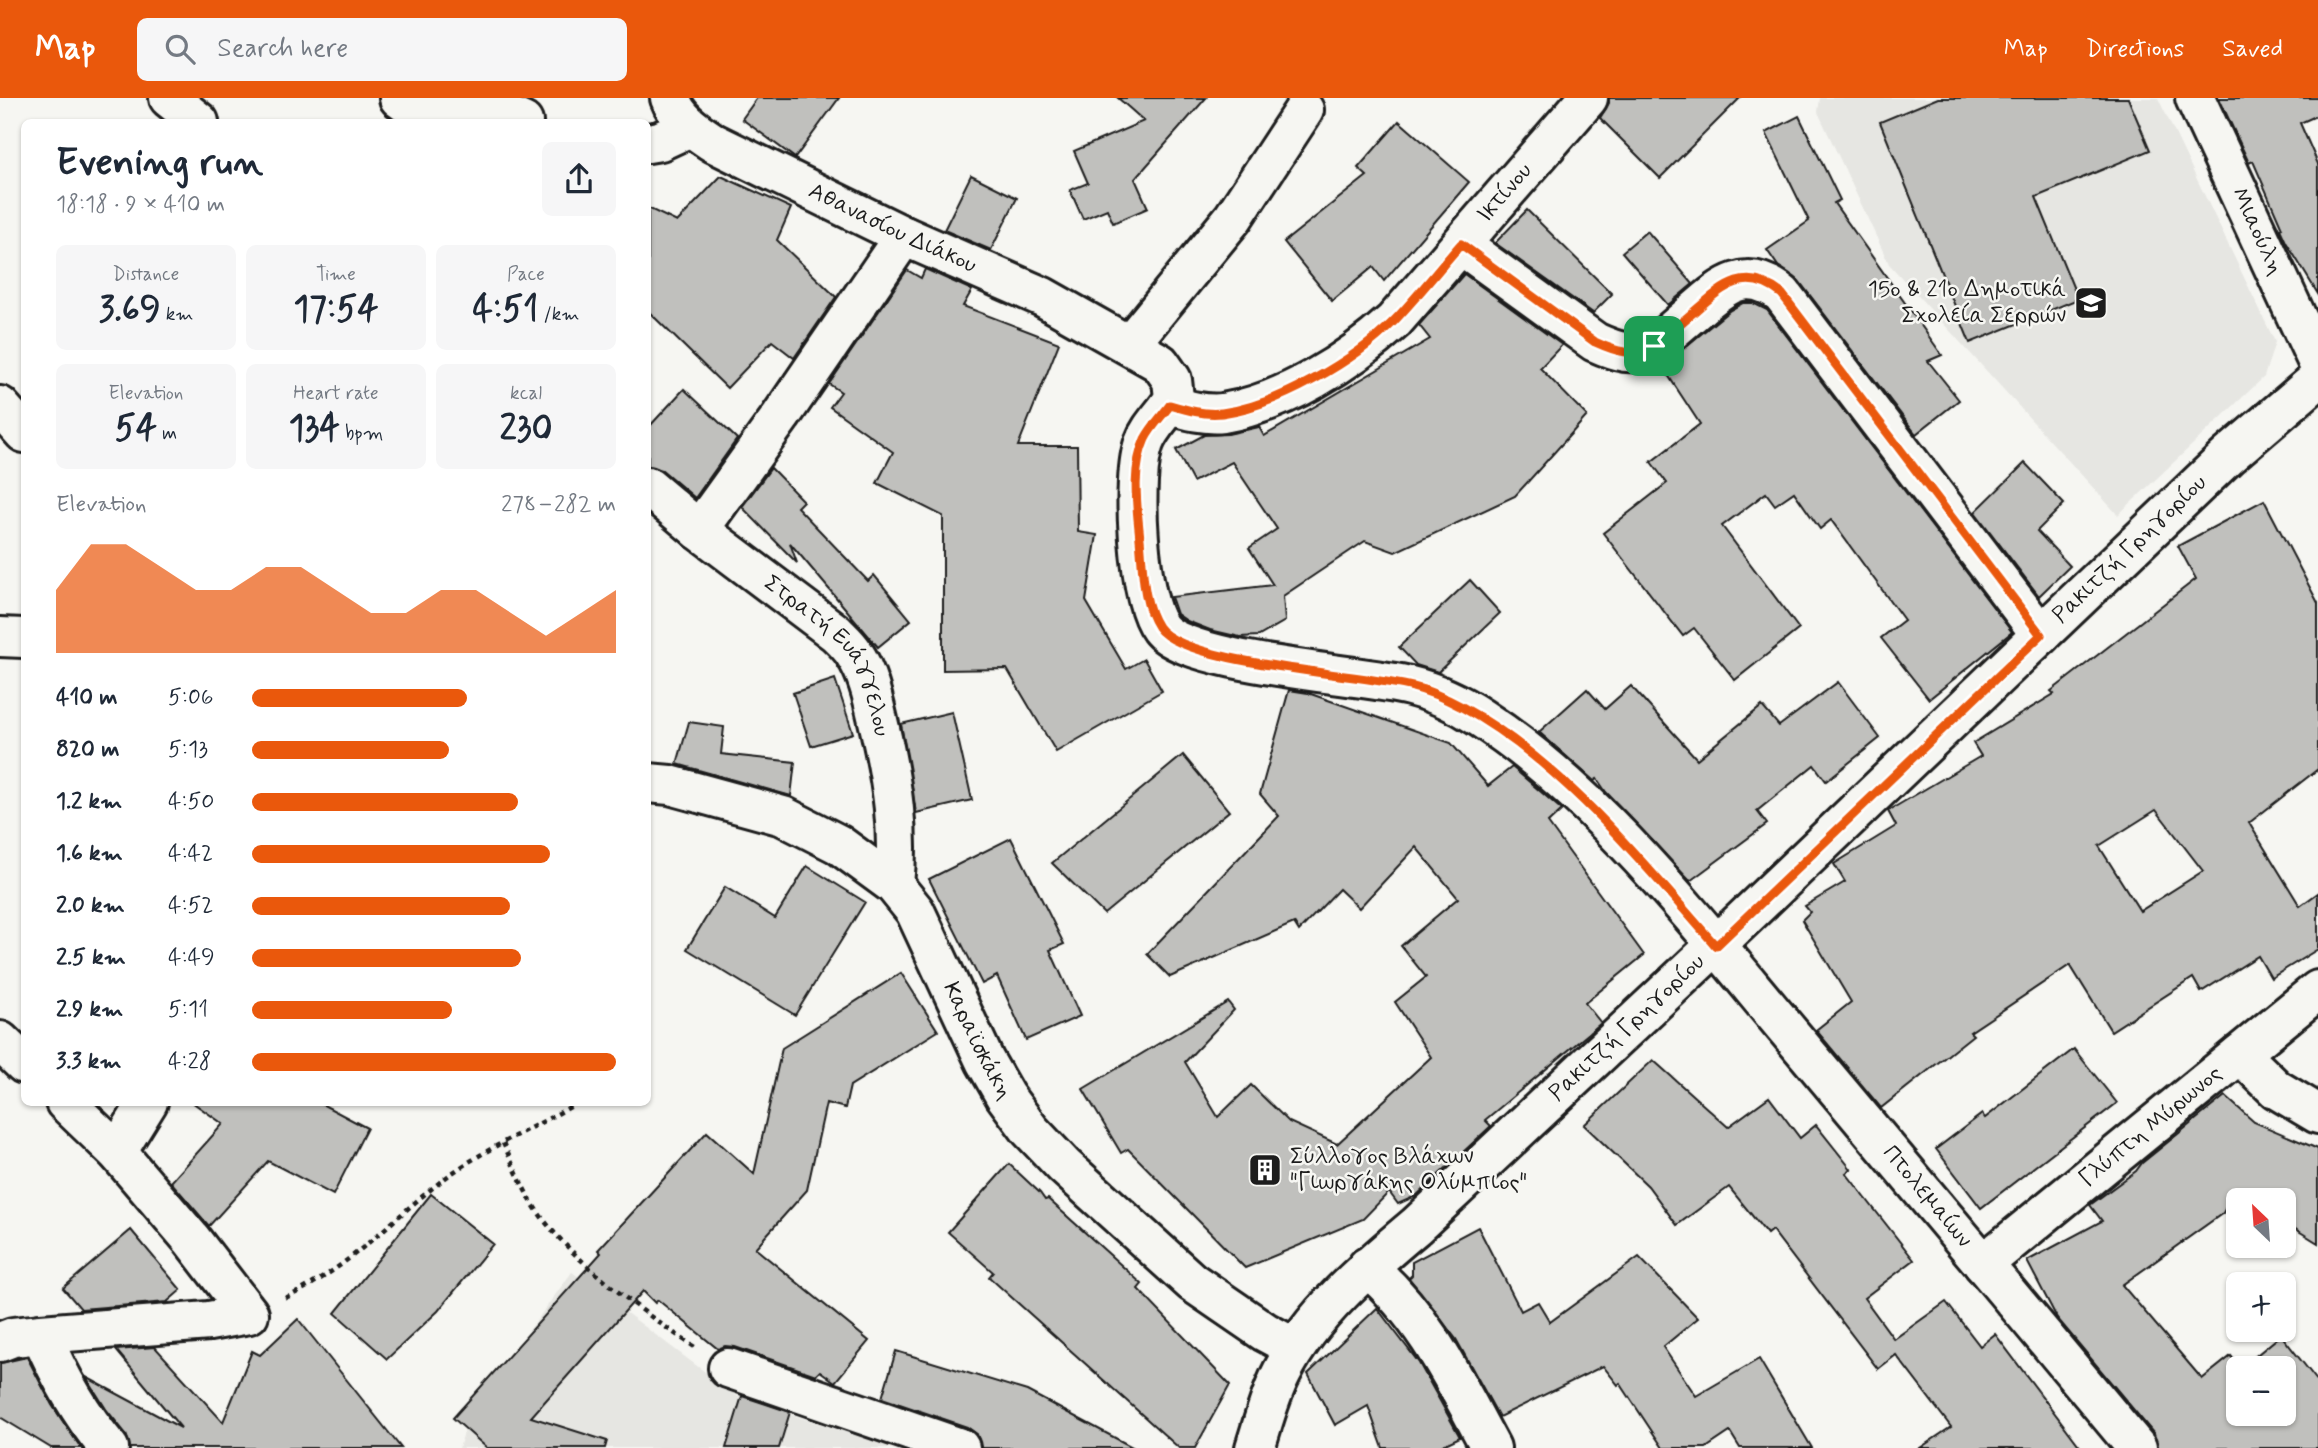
<!DOCTYPE html>
<meta charset="utf-8">
<style>
body{margin:0;font-family:Mynerve,sans-serif;background:#f6f6f7;color:#1f2937;height:100vh;display:flex;flex-direction:column;font-size:26px;white-space:nowrap}
*{box-sizing:border-box;margin:0}
p{font-size:23px;color:#747a83}
.icon{flex:none;width:38px;height:38px;fill:none;stroke:currentColor;stroke-width:2;stroke-linecap:round;stroke-linejoin:round}
.map{position:relative;flex:1;overflow:hidden}
.side{position:absolute;left:21px;top:21px;width:630px;height:987px;display:flex;flex-direction:column;background:#fff;border-radius:10px;box-shadow:0 2px 5px #0004}
.side>*{flex:none}
.needle{width:46px;rotate:335deg}
.buttons{position:absolute;left:2226px;top:1090px;display:grid;gap:14px}
.buttons a{display:grid;place-items:center;width:70px;height:70px;border-radius:10px;background:#fff;box-shadow:0 2px 5px #0004;font-size:35px}
.pin{position:absolute;display:grid;place-items:center;width:60px;height:60px;color:#fff;margin:-30px;border-radius:14px;box-shadow:0 4px 10px #0006}
.round{display:grid;place-items:center;flex:none;width:74px;height:74px;border-radius:10px;background:#f6f6f7}
.head{display:flex;align-items:center;justify-content:space-between;height:119px;padding:0 35px}
h1{font-size:38px;font-weight:800;line-height:52px}
.metrics{display:grid;grid-template-columns:repeat(3,1fr);gap:10px;height:119px;padding:7px 35px}
.metrics div{display:grid;align-content:center;border-radius:10px;background:#f6f6f7;text-align:center}
.metrics b{font-size:35px;font-weight:800}
.metrics small{font-size:19px;font-weight:400}
.metrics p{font-size:19px}
.chart{height:196px;padding:14px 35px}
.chart p{display:flex;justify-content:space-between}
.chart svg{width:100%;height:126px;margin-top:7px;fill:#ea580c;opacity:.7}
ul{padding:0 35px;list-style:none;font-size:23px}
li{display:grid;grid-template-columns:112px 84px 1fr;align-items:center;height:52px}
li i{height:18px;border-radius:9px;background:#ea580c}
header{display:flex;align-items:center;gap:42px;box-sizing:border-box;height:98px;padding:0 35px;background:#ea580c;color:#fff}
header strong{font-size:33px}
nav{display:flex;gap:38px;margin-inline-start:auto;font-size:24px}
.search{width:490px;height:63px;background:#f6f6f7;display:flex;align-items:center;gap:18px;box-sizing:border-box;padding:0 24px;border-radius:10px;color:#747a83;font-size:26px}
.map>svg:first-child{display:block}
.built{fill:#e6e6e2}
.building{fill:#c0c0bd;stroke:#1c1c1c;stroke-width:2;fill-rule:evenodd}
.lines{fill:none;stroke-linecap:round;stroke-linejoin:round}
.street-casing{stroke:#1c1c1c;stroke-width:44}
.secondary-casing{stroke:#1c1c1c;stroke-width:44}
.path{stroke:#1c1c1c;stroke-width:4.5;stroke-dasharray:5 5;stroke-linecap:butt}
.street{stroke:#f6f6f2;stroke-width:38}
.secondary{stroke:#f6f6f2;stroke-width:38}
.route-casing{stroke:#fff;stroke-width:14}
.route{stroke:#ea580c;stroke-width:9}
.labels{text-anchor:middle;dominant-baseline:central;stroke-width:5;stroke-linejoin:round;paint-order:stroke}
.street-label{font-size:23px;fill:#1c1c1c;stroke:#f6f6f2}
.poi-label{font-size:23px;fill:#1c1c1c;stroke:#f6f6f2;text-anchor:end}
</style>
<header>
<strong>Map</strong>
<div class="search"><svg class="icon" aria-label="search" viewBox="0 0 24 24"><circle cx="10" cy="10" r="6"/><path d="M15 15l6 6"/></svg>Search here</div>
<nav><a>Map</a><a>Directions</a><a>Saved</a></nav>
</header>
<div class="map">
<svg width="2318" height="1350" viewBox="0 0 2318 1350">
<rect width="100%" height="100%" fill="#f6f6f2"/>
<filter id="ink" filterUnits="userSpaceOnUse"><feTurbulence type="fractalNoise" baseFrequency=".0143" numOctaves="2"/><feDisplacementMap in="SourceGraphic" scale="14" xChannelSelector="R" yChannelSelector="G"/><feConvolveMatrix kernelMatrix="1 2 1 2 8 2 1 2 1" color-interpolation-filters="sRGB"/></filter>
<g filter="url(#ink)">
<g class="built">
<polygon points="1820,0 2158,0 2275,244 2264,279 2118,417 1889,166 1818,14"/>
<polygon points="572,1174 741,1301 897,1350 459,1350 471,1312"/>
</g>
<g class="building">
<polygon points="757,0 839,0 795,60 742,21"/>
<polygon points="1118,0 1206,0 1135,81 1148,110 1113,125 1107,111 1083,121 1070,92 1088,85 1074,53 1144,23"/>
<polygon points="1609,0 1740,0 1660,80 1600,20 1609,5"/>
<polygon points="1938,0 2128,0 2150,52 2036,99 2078,201 1970,245 1880,24"/>
<polygon points="2219,0 2318,0 2318,17 2300,25 2318,66 2318,196 2286,144 2280,131 2282,130 2253,63 2249,65"/>
<polygon points="1799,18 1840,102 1834,105 1942,257 1928,263 1959,302 1916,336 1799,183 1778,168 1767,152 1809,123 1766,35"/>
<polygon points="1399,23 1469,84 1384,183 1373,169 1332,203 1284,144 1367,78 1358,70"/>
<polygon points="971,77 1017,100 991,152 944,132"/>
<polygon points="721,78 791,110 777,142 836,199 794,260 772,243 727,290 648,213 648,110 677,124"/>
<polygon points="1527,112 1612,196 1593,215 1495,145"/>
<polygon points="1647,133 1693,186 1668,207 1622,154"/>
<polygon points="925,171 972,192 963,208 1059,245 1018,348 1077,348 1078,434 1097,437 1086,503 1126,571 1144,561 1162,593 1056,654 1007,571 943,572 943,418 877,385 893,354 830,309 841,294 829,286 907,172 921,180"/>
<polygon points="1464,176 1562,247 1540,270 1587,318 1515,398 1395,454 1365,443 1283,498 1285,523 1259,538 1240,539 1210,532 1187,523 1177,516 1171,499 1273,487 1249,450 1277,431 1232,364 1193,384 1176,352 1204,337 1228,336 1259,329 1264,338 1430,241 1419,227"/>
<polygon points="1743,205 1753,205 1767,212 2012,534 1929,601 1881,540 1904,522 1831,422 1820,431 1794,394 1775,407 1766,395 1722,428 1799,531 1735,582 1694,530 1683,538 1603,435 1667,385 1651,364 1700,326 1662,268 1729,213"/>
<polygon points="684,291 737,341 695,400 662,372 648,368 648,330"/>
<polygon points="2025,365 2064,406 2037,433 2070,468 2039,498 1975,414"/>
<polygon points="771,370 803,403 797,409 868,483 874,477 911,522 878,549 790,445 797,465 742,409"/>
<path d="M2264 402 2318 505V671L2249 725 2300 808 2318 795V851L2271 880 2258 858 2201 894 2193 880 2111 933 2070 867 1970 934 1973 937 1881 1010 1816 932 1851 904 1802 822 1810 814 1805 808 1845 784 1834 766 1896 728 1888 713 1981 658 1973 645 2054 596 2051 593 2196 481 2178 448ZM2156 712 2203 773 2140 813 2099 748Z"/>
<polygon points="1470,482 1500,515 1438,574 1416,567 1399,549"/>
<polygon points="835,581 853,635 811,648 793,595"/>
<polygon points="1838,584 1880,640 1826,683 1814,667 1757,713 1767,726 1690,783 1606,694 1597,681 1594,683 1539,634 1587,591 1605,611 1631,588 1697,661 1762,608 1779,628"/>
<polygon points="1289,592 1308,595 1451,645 1488,688 1512,669 1562,712 1548,725 1644,857 1585,905 1601,925 1485,1022 1491,1028 1416,1098 1398,1106 1389,1094 1363,1121 1245,1170 1128,1051 1121,1055 1083,991 1228,904 1234,912 1185,964 1218,1019 1251,987 1289,1024 1337,1046 1431,959 1395,904 1426,879 1401,848 1458,800 1416,749 1359,810 1339,791 1299,833 1294,825 1170,879 1147,856 1279,718 1260,696"/>
<polygon points="952,614 972,702 916,715 901,626"/>
<polygon points="689,624 724,629 721,656 795,664 791,698 677,666"/>
<polygon points="1183,657 1229,713 1104,816 1052,765"/>
<polygon points="1011,740 1064,846 1050,852 1080,918 1026,942 997,878 982,886 929,781"/>
<polygon points="807,768 865,804 795,917 687,851 725,789 775,820"/>
<polygon points="901,875 938,933 850,988 845,1010 826,1005 807,1092 755,1150 869,1243 835,1284 820,1273 816,1277 735,1249 725,1248 718,1251 658,1202 655,1205 643,1193 531,1319 607,1343 605,1350 487,1350 453,1320 601,1155 598,1152 707,1034 754,1076 782,950"/>
<polygon points="2074,951 2117,1005 1981,1110 1936,1051 1982,1016 1985,1020"/>
<polygon points="1653,962 1728,1029 1769,999 1800,1040 1816,1027 1851,1071 1846,1075 1914,1162 1864,1200 1894,1241 1946,1204 1980,1248 1995,1236 2081,1350 1920,1350 1951,1329 1896,1257 1878,1271 1772,1132 1767,1136 1729,1089 1677,1127 1648,1088 1584,1027"/>
<path d="M2225 998 2254 1024 2318 1051V1145L2284 1124V1102H2230L2223 1115 2122 1187 2202 1281 2231 1258 2241 1270 2281 1237 2318 1284V1350H2158L2154 1336 2057 1220 2027 1163 2102 1123 2090 1107 2136 1073 2142 1065ZM2238 1270H2284V1316H2238Z"/>
<polygon points="192,1004 318,1004 367,1030 333,1097 268,1063 209,1128 171,1084 223,1026"/>
<polygon points="1009,1066 1040,1095 1045,1102 1048,1101 1142,1186 1138,1191 1230,1287 1195,1350 1179,1350 989,1179 993,1174 948,1134"/>
<polygon points="431,1096 493,1146 438,1213 387,1261 335,1215"/>
<polygon points="1478,1129 1521,1213 1538,1204 1550,1224 1639,1159 1698,1220 1663,1249 1696,1298 1759,1261 1812,1350 1740,1350 1730,1334 1706,1350 1663,1350 1620,1285 1618,1287 1603,1268 1499,1319 1456,1241 1409,1180 1412,1177 1412,1164"/>
<polygon points="131,1132 181,1192 167,1204 81,1211 63,1190"/>
<polygon points="1377,1210 1419,1265 1460,1339 1437,1350 1383,1350 1368,1308 1335,1327 1308,1276"/>
<polygon points="298,1221 401,1350 130,1350 126,1336 106,1311 86,1279 181,1330 116,1252 155,1249 223,1324 252,1253 260,1257"/>
<polygon points="896,1253 1027,1293 1134,1350 981,1350 977,1336 967,1329 882,1300"/>
<polygon points="27,1259 52,1307 81,1350 51,1350 0,1319 0,1265"/>
<polygon points="742,1298 790,1314 779,1350 726,1350"/>
</g>
<g class="lines">
<defs>
<g id="street">
<polyline points="169,0 199,24"/>
<polyline points="399,0 413,10 440,11 472,3"/>
<polyline points="470,0 523,24"/>
<path id="s1" d="M670 0C678 22 696 33 714 45L904 138 1043 199 1160 265 1172 282 1174 300C1165 316 1150 328 1144 345 1131 380 1138 501 1160 530 1186 566 1362 576 1410 588 1435 594 1460 606 1481 620 1601 698 1702 831 1794 940 1908 1076 2023 1213 2137 1350"/>
<polyline points="648,45 660,43 690,29"/>
<path d="M1461 147 1595 244C1617 254 1632 259 1654 248 1668 236 1682 224 1696 212 1724 187 1747 168 1782 196L2041 537"/>
<polyline points="1130,246 1233,120 1304,12"/>
<path id="s2" d="M1170 307C1187 312 1205 317 1223 315 1284 305 1349 264 1394 223L1588 0"/>
<polyline points="0,308 24,335"/>
<path id="s3" d="M648 389 699 432 836 535C842 541 849 547 854 555 869 577 874 606 880 631 892 684 900 733 894 787"/>
<polyline points="699,432 781,318 904,138"/>
<polyline points="0,539 24,540"/>
<path id="s4" d="M648 685 670 687 783 718 838 746 894 787 915 813 985 963 1005 998 1030 1032 1064 1068 1192 1184 1265 1234 1295 1250"/>
<polyline points="0,943 24,966"/>
<polyline points="2240,956 2276,991 2318,1016"/>
<polyline points="117,1054 148,1004"/>
<path id="s5" d="M1983 1166 2318 892"/>
<path d="M1367 1169C1425 1218 1455 1284 1491 1350"/>
<path d="M41 1236C59 1278 79 1315 109 1350"/>
<polyline points="0,1244 13,1239 41,1236 209,1223 249,1216 192,1142 117,1054 65,1004"/>
<polyline points="728,1270 960,1350"/>
</g>
<g id="secondary">
<path id="s6" d="M2195 0 2318 265"/>
<path id="s7" d="M1255 1350C1263 1325 1270 1297 1282 1274 1312 1215 1366 1170 1416 1128L1716 847 2228 358 2318 281"/>
</g>
</defs>
<use href="#street" class="street-casing"/>
<use href="#secondary" class="secondary-casing"/>
<g class="path">
<path d="M503 1045C513 1066 522 1089 534 1108 568 1161 644 1215 696 1250"/>
<path d="M285 1200C347 1173 394 1118 448 1078 488 1049 535 1029 579 1004"/>
</g>
<use href="#street" class="street"/>
<use href="#secondary" class="secondary"/>
</g>
</g>
<g class="lines" filter="url(#ink)">
<defs>
<path id="route" d="M1461 146 1595 244C1617 254 1632 259 1654 248 1668 236 1682 224 1696 212 1724 187 1747 168 1782 196L2041 537 1716 848C1643 765 1560 662 1462 609 1447 601 1430 593 1413 589 1364 576 1184 567 1158 529 1142 505 1143 469 1140 441 1137 409 1131 372 1145 341 1151 329 1162 318 1170 307 1187 312 1204 317 1222 315 1277 308 1356 262 1394 223 1417 199 1438 172 1461 146Z"/>
</defs>
<use href="#route" class="route-casing"/>
<use href="#route" class="route"/>
</g>
<defs>
<symbol id="school-square" viewBox="-11 -11 22 22"><rect x="-9" y="-9" width="18" height="18" rx="4" fill="#1c1c1c" stroke="#f6f6f2"/><path d="M0-5L7-2L0 1L-7-2ZM-4 1L0 2.5L4 1V4Q0 6-4 4Z" fill="#fff"/></symbol>
<symbol id="building-square" viewBox="-11 -11 22 22"><rect x="-9" y="-9" width="18" height="18" rx="4" fill="#1c1c1c" stroke="#f6f6f2"/><path d="M-4-6H4V6H1V3H-1V6H-4ZM-2.5-4.3h1.7v1.8h-1.7ZM.8-4.3h1.7v1.8H.8ZM-2.5-1h1.7V.8h-1.7ZM.8-1h1.7V.8H.8Z" fill="#fff"/></symbol>
</defs>
<g fill-rule="evenodd">
<use href="#school-square" x="2072" y="186" width="38" height="38"/>
<use href="#building-square" x="1246" y="1053" width="38" height="38"/>
</g>
<g class="labels">
<g class="street-label">
<text stroke="none"><textPath href="#s2" startOffset="420">Ικτίνου</textPath></text>
<text stroke="none"><textPath href="#s1" startOffset="262">Αθανασίου Διάκου</textPath></text>
<text stroke="none"><textPath href="#s6" startOffset="147">Μιαούλη</textPath></text>
<text stroke="none"><textPath href="#s7" startOffset="1264">Ρακιτζή Γρηγορίου</textPath></text>
<text stroke="none"><textPath href="#s3" startOffset="252">Στρατή Ευάγγελου</textPath></text>
<text stroke="none"><textPath href="#s7" startOffset="570">Ρακιτζή Γρηγορίου</textPath></text>
<text stroke="none"><textPath href="#s4" startOffset="448">Καραϊσκάκη</textPath></text>
<text stroke="none"><textPath href="#s5" startOffset="217">Γλύπτη Μύρωνος</textPath></text>
<text stroke="none"><textPath href="#s1" startOffset="1838">Πτολεμαίων</textPath></text>
</g>
<g class="poi-label">
<text x="2066" y="192">15ο &amp; 21ο Δημοτικά<tspan x="2066" dy="26">Σχολεία Σερρών</tspan></text>
<text x="1290" y="1059" text-anchor="start">Σύλλογος Βλάχων<tspan x="1290" dy="26">"Γιωργάκης Ολύμπιος"</tspan></text>
</g>
</g>
</svg>
<div class="buttons">
<a><svg class="needle" viewBox="-14 -14 28 28"><path d="M0-13l5 13h-10z" fill="#e53935"/><path d="M0 13l5-13h-10z" fill="#747a83"/></svg></a>
<a>+</a>
<a>−</a>
</div>
<div class="pin" style="left:1654px;top:248px;background:#1e9e55"><svg class="icon" aria-label="arrive" viewBox="0 0 24 24"><path d="M6 21V4h12l-3 4 3 4H6"/></svg></div>
<section class="side">
<div class="head"><div><h1>Evening run</h1><p>18:18 · 9 × 410 m</p></div><a class="round"><svg class="icon" aria-label="share" viewBox="0 0 24 24"><path d="M12 15V3M7 8l5-5 5 5M5 13v7h14v-7"/></svg></a></div>
<div class="metrics">
<div><p>Distance</p><b>3.69<small> km</small></b></div>
<div><p>Time</p><b>17:54</b></div>
<div><p>Pace</p><b>4:51<small> /km</small></b></div>
</div>
<div class="metrics">
<div><p>Elevation</p><b>54<small> m</small></b></div>
<div><p>Heart rate</p><b>134<small> bpm</small></b></div>
<div><p>kcal</p><b>230</b></div>
</div>
<div class="chart"><p><span>Elevation</span>278–282 m</p>
<svg viewBox="0 0 160 44" preserveAspectRatio="none"><path d="M0 44V22L10 6L20 6L30 14L40 22L50 22L60 14L70 14L80 22L90 30L100 30L110 22L120 22L130 30L140 38L150 30L160 22V44z"/></svg>
</div>
<ul>
<li><b>410 m</b>5:06<i style="width:59%"></i></li>
<li><b>820 m</b>5:13<i style="width:54%"></i></li>
<li><b>1.2 km</b>4:50<i style="width:73%"></i></li>
<li><b>1.6 km</b>4:42<i style="width:82%"></i></li>
<li><b>2.0 km</b>4:52<i style="width:71%"></i></li>
<li><b>2.5 km</b>4:49<i style="width:74%"></i></li>
<li><b>2.9 km</b>5:11<i style="width:55%"></i></li>
<li><b>3.3 km</b>4:28<i style="width:100%"></i></li>
</ul>
</section>
</div>
